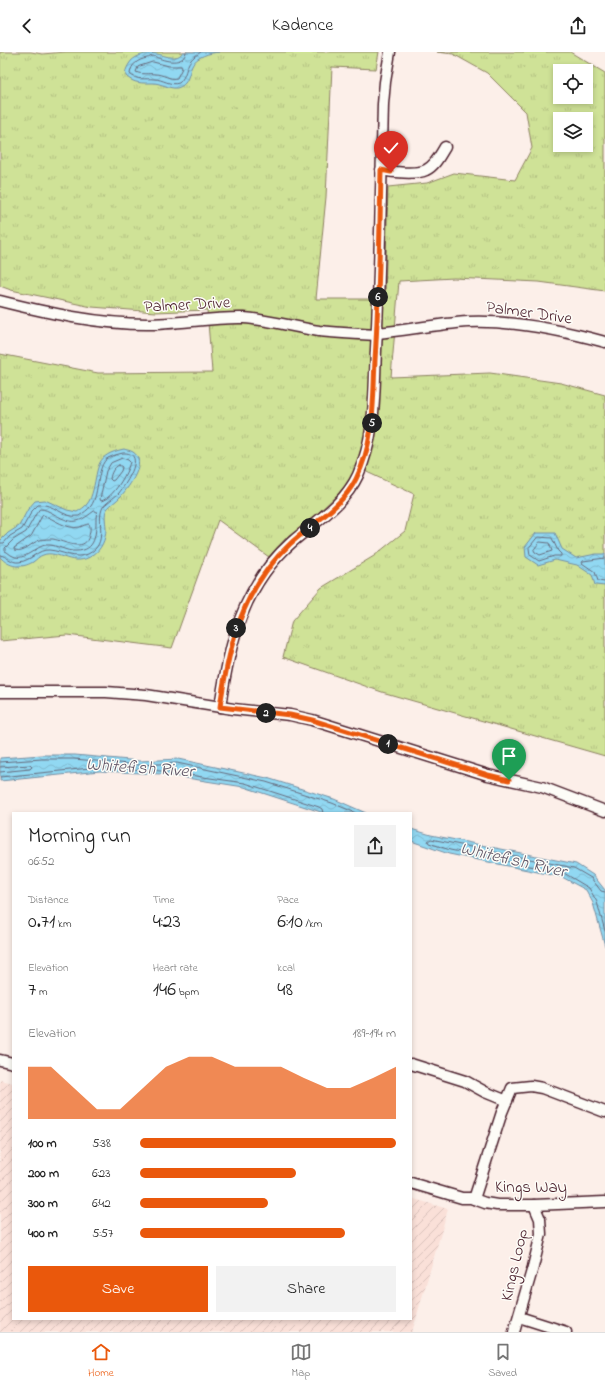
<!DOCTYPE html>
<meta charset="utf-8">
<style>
body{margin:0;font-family:"Indie Flower",sans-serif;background:#f2f2f2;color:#222;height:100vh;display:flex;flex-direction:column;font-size:15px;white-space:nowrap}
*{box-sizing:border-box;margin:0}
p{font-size:13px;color:#767676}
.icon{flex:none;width:22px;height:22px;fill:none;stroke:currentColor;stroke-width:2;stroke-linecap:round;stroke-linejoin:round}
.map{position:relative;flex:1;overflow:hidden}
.sheet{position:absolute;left:12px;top:760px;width:400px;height:508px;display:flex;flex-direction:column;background:#fff;border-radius:0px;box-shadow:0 2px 6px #0003}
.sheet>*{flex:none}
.tools{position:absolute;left:553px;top:12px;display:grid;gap:8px}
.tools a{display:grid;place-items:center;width:40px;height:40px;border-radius:0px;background:#fff;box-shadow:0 2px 6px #0003;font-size:20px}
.pin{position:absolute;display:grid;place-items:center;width:34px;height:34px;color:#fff;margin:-41px -17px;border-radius:50% 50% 50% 0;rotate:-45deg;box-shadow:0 0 4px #0007}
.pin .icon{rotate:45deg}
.km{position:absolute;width:20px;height:20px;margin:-10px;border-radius:50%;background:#222;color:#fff;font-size:11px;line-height:20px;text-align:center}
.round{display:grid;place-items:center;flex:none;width:42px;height:42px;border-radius:0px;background:#f2f2f2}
.summary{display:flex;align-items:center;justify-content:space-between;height:68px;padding:0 16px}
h1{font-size:22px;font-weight:600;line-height:30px}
.stats{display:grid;grid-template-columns:repeat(3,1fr);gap:6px;height:68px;padding:4px 16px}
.stats div{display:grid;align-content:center}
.stats b{font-size:20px;font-weight:600}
.stats small{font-size:11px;font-weight:400}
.stats p{font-size:11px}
.chart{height:112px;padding:8px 16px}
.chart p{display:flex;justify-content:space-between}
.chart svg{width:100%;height:72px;margin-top:4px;fill:#ea580c;opacity:.7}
.button{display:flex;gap:8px;margin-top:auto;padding:8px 16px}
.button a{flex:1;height:46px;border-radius:0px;background:#ea580c;color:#fff;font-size:16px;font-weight:600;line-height:46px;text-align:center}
.button a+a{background:#f2f2f2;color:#222}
ul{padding:0 16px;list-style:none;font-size:13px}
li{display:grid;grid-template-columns:64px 48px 1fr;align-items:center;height:30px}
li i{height:10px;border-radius:5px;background:#ea580c}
header{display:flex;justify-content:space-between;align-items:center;height:52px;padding:0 16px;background:#fff;font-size:18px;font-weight:600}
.tab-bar{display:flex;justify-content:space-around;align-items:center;height:56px;border-top:1px solid #e0e0e0;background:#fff;font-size:11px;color:#767676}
.tab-bar a{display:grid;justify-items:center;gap:2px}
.tab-bar .current{color:#ea580c}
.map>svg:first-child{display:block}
.industrial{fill:url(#industrial-furrows)}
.grass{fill:url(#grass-tufts);stroke:#8c8061;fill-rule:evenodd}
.water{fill:url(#water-waves);stroke:#758ea2}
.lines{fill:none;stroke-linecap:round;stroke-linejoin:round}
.shore{stroke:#66697b;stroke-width:1}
.minor-casing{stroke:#4a1f2b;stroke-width:13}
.minor{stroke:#fdfcf7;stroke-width:10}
.route-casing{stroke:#fff;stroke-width:8}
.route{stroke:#ea580c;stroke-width:5}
.labels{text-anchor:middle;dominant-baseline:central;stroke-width:3;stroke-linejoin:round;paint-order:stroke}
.street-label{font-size:17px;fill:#4a1f2b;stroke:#fdfcf7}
.water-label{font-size:18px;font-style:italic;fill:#5f5667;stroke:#fdfcf7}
</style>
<header><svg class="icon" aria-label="back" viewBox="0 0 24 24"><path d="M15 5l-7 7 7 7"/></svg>Kadence<svg class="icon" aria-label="share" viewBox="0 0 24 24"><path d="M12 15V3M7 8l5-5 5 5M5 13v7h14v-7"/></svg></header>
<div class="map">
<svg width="605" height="1280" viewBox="0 0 605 1280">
<defs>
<pattern id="industrial-furrows" width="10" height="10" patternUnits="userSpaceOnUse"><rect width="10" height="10" fill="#fae0d8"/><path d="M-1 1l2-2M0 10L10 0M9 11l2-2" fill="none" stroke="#d8c0ba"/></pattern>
<pattern id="grass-tufts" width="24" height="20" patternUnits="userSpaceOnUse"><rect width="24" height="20" fill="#cfe297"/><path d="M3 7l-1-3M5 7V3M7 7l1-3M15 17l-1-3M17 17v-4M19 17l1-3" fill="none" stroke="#b3c182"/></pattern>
<pattern id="water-waves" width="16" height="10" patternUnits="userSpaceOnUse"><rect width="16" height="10" fill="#91d8f2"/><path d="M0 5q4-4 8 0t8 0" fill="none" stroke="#7fb9d0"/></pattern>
</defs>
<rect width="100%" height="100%" fill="#fcefe9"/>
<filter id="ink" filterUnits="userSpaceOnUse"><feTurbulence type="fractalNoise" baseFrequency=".025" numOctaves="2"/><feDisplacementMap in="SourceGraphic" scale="8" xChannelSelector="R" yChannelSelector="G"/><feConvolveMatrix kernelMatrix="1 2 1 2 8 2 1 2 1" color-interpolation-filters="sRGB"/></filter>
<g filter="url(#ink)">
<polygon class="industrial" points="0,1028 13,1031 13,1267 411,1267 411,1146 448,1157 412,1280 0,1280"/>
<path class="grass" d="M0 0H31L42 2 66 0H379L376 17 332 15 326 145 316 247H385L388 135 427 131 454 121 515 128 532 96 526 60 487 21 453 2 437 0H570L605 21V239L539 230 454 226 399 229 391 325 490 321 561 331 605 343V704L382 640 283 605 292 569 321 536 374 504 405 479 414 442 356 415 349 429 339 441 315 464 285 487 269 505 218 468 172 596 67 583 0 589V302L98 321 212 320 207 258 156 260 92 255 11 238 0 234ZM560 19H586V45H560ZM560 67H586V93H560Z"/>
<g class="water">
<path d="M183 0H219C210 1 196 4 192 14 188 22 189 33 177 36 169 37 161 31 153 31 142 31 134 32 126 24 125 20 126 17 129 12 133 4 147 0 157 2 163 3 169 6 175 5 178 5 181 3 183 0Z"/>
<path d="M124 397C126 398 130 398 133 400 148 409 129 435 121 444 117 449 108 454 106 459 104 465 106 471 106 477 106 487 101 498 93 503 73 517 58 497 43 503 39 504 36 508 33 510 21 517 9 515 0 505V489L8 481 19 474 28 457 35 449 45 448 67 458 77 460C80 458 85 455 87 452 90 449 92 442 93 438 99 414 95 403 124 397Z"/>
<polygon points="536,481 555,481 562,497 576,506 596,502 605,502 605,534 595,533 592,523 577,513 555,508 538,513 526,505 525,495"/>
<polygon points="42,703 75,703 140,709 178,707 267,726 334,747 366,761 324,761 244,735 161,722 100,719 0,729 0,706"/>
<polygon points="411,777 431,783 576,812 593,823 605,838 605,894 593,851 586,838 562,825 449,802 411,789"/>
</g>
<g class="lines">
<g class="shore">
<path d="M186 0C184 14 164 9 156 5 155 5 154 4 153 4 151 4 149 6 147 6 138 8 131 12 130 22 137 29 145 26 154 27 163 27 170 34 179 31 187 24 185 15 191 8 193 5 198 2 201 0"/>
<path d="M153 10 169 14H181L182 16 177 26C170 28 163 22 155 22 148 21 142 23 136 20L138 15Z"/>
<path d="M123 406 128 408 130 410C127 422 113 446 101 449L100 447 106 419 111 411Z"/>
<path d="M119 413 122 415 121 419 114 428 112 429 110 427C111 421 113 416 119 413Z"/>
<path d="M40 457C45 457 48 459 52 461 72 472 76 473 94 459H96C97 462 96 464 96 467 96 482 96 499 76 499 66 500 57 492 46 493 36 494 24 510 13 504 10 503 8 500 5 499V496L13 488 26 480 36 462Z"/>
<path d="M43 463C55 467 66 478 80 475 83 474 86 472 89 472 91 476 90 479 89 484 84 501 64 489 53 487 49 487 44 487 40 488 32 490 24 501 15 498L14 496 31 484Z"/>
<polygon points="538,485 552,486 558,499 561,502 561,504 554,504 539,509 530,503 529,496"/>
<polygon points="540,490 549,491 552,499 540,503 535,500 534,498"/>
<path d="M0 491H4L10 484 22 477 32 459 38 453C53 450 63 467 79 464 83 461 88 458 91 454 100 441 96 414 108 406 112 404 118 402 123 401 148 400 125 433 119 441 115 445 105 452 103 455 95 470 110 491 88 502 74 508 63 499 49 498 38 497 31 509 19 510 11 511 7 504 0 503"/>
<polyline points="605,506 583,509 582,511 595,520 598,529 605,530"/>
<polyline points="0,710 42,707 74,707 140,713 177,711 266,730 332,751 356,761"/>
<polyline points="0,715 30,713 32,715 30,717 0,720"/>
<polyline points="0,725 100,715 161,719 245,731 319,755 322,757 323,761"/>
<polyline points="605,840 601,839 591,826 574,816 431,787 428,789 429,791 450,798 564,821 589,836 597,850 605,879"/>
</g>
<defs>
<g id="minor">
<path d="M381 118C392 120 416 123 426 118 435 114 440 103 445 95"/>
<path d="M0 249C48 261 97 272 147 272 179 272 212 265 244 266 269 268 294 275 319 279 338 281 357 282 377 283"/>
<path d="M377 281C407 278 438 272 468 270 514 268 561 278 605 290"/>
<polyline points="0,640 106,640 146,643 233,657 290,663 312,668 488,723 542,735 605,759"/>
<path d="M220 655C229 593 242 534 292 490 315 470 344 453 358 423 376 383 374 341 376 298 380 216 381 134 383 52L385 30 390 0"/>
<polyline points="0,1008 13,1011"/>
<polyline points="411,1012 465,1029 485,1040 507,1049"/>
<polyline points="411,1131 462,1146 471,1146 485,1151 497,1153 534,1153 605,1150"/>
<polyline points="474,1147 502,1060 512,1036 531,1034 542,1036 605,1060"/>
<polyline points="519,1265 566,1280"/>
<polyline points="514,1280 533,1215 541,1182 540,1167 534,1153"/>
</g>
</defs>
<use href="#minor" class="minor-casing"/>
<use href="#minor" class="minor"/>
</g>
</g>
<g class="lines" filter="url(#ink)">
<defs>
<path id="route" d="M391 120 381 118C380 181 379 245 375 308 373 349 375 389 356 427 342 455 313 471 290 492 242 537 229 592 220 655L290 663 312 668 488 723 509 728"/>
</defs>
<use href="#route" class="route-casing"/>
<use href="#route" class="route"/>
</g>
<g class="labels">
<g class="street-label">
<text transform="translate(187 253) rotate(-3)">Palmer Drive</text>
<text transform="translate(529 261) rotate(8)">Palmer Drive</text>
<text x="531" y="1135">Kings Way</text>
<text transform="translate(515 1213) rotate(-77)">Kings Loop</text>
</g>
<g class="water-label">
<text transform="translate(140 717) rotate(4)">Whitefish River</text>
<text transform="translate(513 809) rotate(13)">Whitefish River</text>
</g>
</g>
</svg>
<div class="tools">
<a><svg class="icon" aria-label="locate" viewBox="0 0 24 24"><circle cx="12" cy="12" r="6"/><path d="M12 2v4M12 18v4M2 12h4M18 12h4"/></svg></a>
<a><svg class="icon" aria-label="layers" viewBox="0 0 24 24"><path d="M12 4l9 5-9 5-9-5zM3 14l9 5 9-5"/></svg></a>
</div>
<div class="pin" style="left:509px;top:728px;background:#1e9e55"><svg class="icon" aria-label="arrive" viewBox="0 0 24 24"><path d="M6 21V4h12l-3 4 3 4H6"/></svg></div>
<div class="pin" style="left:391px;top:120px;background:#d93025"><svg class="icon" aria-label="check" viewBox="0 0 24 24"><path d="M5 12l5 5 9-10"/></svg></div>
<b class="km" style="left:388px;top:692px">1</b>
<b class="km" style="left:266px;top:661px">2</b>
<b class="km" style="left:236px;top:576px">3</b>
<b class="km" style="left:310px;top:476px">4</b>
<b class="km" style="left:372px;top:371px">5</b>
<b class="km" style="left:378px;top:245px">6</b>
<section class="sheet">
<div class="summary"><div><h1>Morning run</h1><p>06:52</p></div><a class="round"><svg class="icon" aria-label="share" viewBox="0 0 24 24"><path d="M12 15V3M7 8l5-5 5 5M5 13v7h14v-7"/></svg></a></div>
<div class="stats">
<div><p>Distance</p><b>0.71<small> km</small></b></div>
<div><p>Time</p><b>4:23</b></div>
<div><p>Pace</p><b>6:10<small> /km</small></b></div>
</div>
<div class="stats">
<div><p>Elevation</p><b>7<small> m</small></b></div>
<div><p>Heart rate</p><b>146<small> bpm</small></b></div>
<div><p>kcal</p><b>48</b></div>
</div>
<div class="chart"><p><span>Elevation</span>189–194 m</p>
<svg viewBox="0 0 160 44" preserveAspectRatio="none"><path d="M0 44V12L10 12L20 25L30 38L40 38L50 25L60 12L70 6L80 6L90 12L100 12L110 12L120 19L130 25L140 25L150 19L160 12V44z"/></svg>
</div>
<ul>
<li><b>100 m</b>5:38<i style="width:100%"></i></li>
<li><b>200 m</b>6:23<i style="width:61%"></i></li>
<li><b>300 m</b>6:42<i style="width:50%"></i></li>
<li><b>400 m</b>5:57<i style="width:80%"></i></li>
</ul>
<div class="button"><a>Save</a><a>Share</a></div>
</section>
</div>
<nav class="tab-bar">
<a class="current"><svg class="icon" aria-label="home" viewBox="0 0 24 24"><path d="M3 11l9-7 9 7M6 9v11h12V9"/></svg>Home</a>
<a><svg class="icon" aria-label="map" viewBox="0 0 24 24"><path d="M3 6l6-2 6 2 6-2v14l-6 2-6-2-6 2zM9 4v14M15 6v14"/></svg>Map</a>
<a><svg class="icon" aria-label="saved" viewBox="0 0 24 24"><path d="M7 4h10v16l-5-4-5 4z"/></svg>Saved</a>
</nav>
